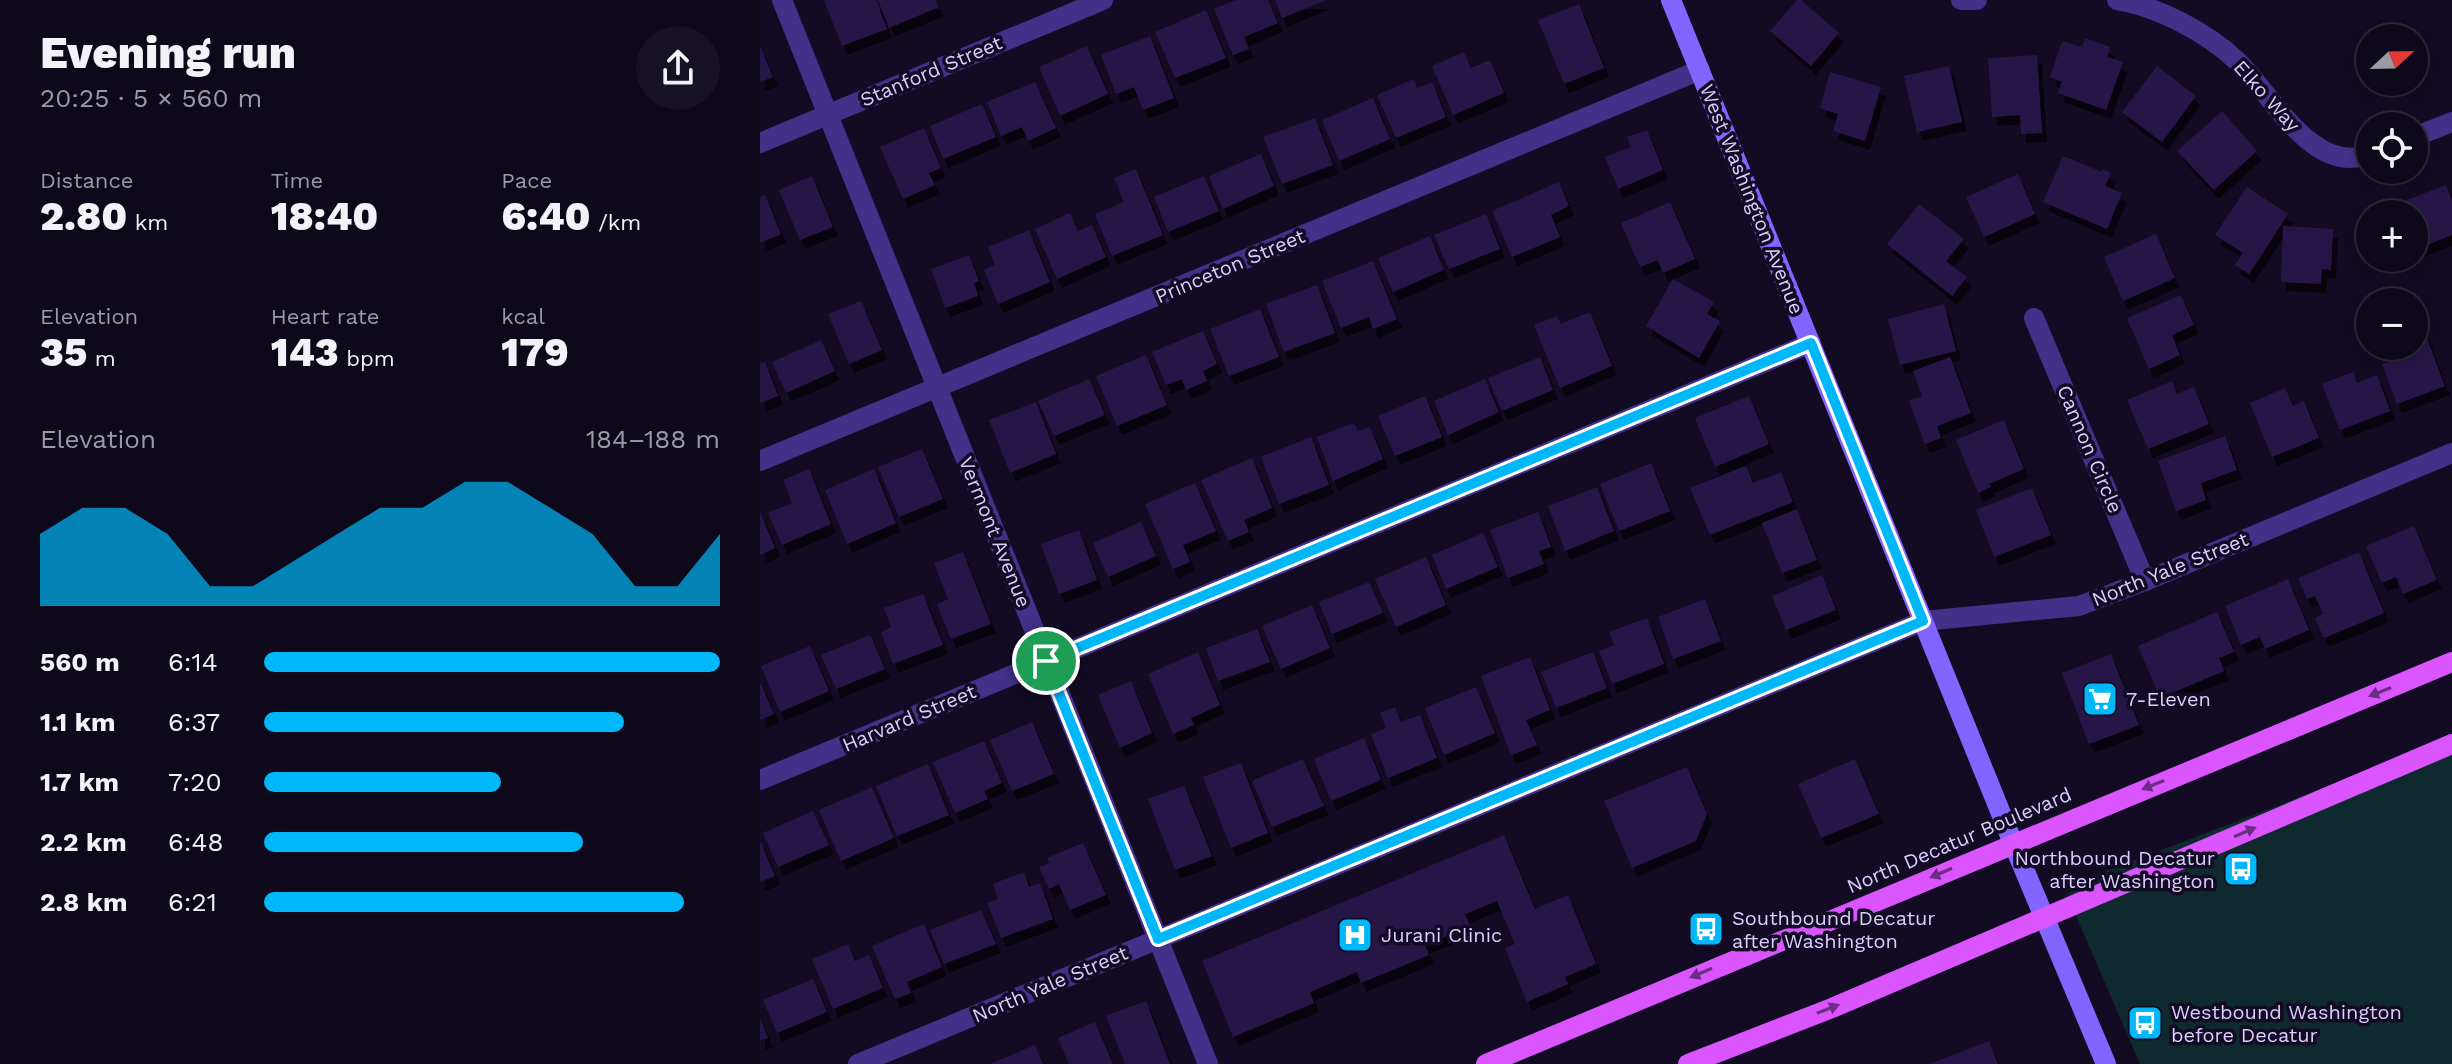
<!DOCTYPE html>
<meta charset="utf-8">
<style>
body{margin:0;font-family:"Work Sans",sans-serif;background:#171124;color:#f1f3f6;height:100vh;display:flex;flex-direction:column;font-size:30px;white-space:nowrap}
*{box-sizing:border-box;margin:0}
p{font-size:26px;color:#9b9aa3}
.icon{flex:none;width:44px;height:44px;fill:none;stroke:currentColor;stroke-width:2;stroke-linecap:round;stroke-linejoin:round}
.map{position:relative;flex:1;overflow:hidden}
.details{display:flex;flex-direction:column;background:#0e081b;width:760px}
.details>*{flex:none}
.needle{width:52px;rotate:68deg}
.controls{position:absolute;left:1596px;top:24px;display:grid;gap:16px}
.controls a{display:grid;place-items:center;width:72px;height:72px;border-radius:50%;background:#0e081b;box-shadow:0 4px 12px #0003,0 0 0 2px #2e293a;font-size:40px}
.pin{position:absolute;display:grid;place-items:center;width:68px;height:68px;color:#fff;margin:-34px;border:4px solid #fff;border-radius:50%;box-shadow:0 2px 8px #0007}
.round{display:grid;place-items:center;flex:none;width:84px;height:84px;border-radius:42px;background:#171124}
.summary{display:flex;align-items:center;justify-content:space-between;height:136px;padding:0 40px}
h1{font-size:44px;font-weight:800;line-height:60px}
.figures{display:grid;grid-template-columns:repeat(3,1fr);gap:12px;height:136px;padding:8px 40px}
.figures div{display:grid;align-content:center}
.figures b{font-size:40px;font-weight:800}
.figures small{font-size:22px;font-weight:400}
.figures p{font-size:22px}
.chart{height:224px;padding:16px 40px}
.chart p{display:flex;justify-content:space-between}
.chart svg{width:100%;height:144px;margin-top:8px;fill:#00b8f9;opacity:.7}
ul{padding:0 40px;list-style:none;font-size:26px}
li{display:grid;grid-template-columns:128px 96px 1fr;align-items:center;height:60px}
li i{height:20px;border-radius:10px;background:#00b8f9}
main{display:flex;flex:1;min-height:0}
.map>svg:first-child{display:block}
.green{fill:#0e2a2e}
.building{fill:#271547;filter:url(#shadow)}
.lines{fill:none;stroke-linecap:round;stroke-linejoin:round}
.minor{stroke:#423188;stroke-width:20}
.secondary{stroke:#8265ff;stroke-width:20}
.primary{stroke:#db55ff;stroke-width:20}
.oneway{fill:#6d2c87}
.route-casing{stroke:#fff;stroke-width:16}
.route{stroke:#00b8f9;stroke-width:10}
.labels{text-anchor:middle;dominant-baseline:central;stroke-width:7;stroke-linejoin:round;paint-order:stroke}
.street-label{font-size:20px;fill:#dbceff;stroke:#130b24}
.poi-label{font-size:20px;fill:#dbceff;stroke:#130b24;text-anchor:start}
</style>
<main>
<section class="details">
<div class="summary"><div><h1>Evening run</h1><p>20:25 · 5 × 560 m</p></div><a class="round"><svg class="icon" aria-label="share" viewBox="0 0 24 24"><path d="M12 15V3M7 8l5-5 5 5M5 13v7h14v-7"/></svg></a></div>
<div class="figures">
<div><p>Distance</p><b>2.80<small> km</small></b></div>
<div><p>Time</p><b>18:40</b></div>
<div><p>Pace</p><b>6:40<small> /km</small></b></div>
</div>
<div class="figures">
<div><p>Elevation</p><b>35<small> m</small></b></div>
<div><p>Heart rate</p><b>143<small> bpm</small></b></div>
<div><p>kcal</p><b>179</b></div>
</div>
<div class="chart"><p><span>Elevation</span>184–188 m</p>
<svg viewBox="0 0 160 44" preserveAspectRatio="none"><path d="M0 44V22L10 14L20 14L30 22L40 38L50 38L60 30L70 22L80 14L90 14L100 6L110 6L120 14L130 22L140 38L150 38L160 22V44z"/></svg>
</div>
<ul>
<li><b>560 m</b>6:14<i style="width:100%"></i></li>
<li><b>1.1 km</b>6:37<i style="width:79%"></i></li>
<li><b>1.7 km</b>7:20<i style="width:52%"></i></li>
<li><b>2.2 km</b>6:48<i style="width:70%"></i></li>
<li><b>2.8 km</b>6:21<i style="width:92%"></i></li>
</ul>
</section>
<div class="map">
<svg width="1692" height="1064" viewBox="0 0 1692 1064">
<defs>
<filter id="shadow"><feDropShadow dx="5" dy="9" stdDeviation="0" flood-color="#0009"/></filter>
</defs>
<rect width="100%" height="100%" fill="#130b24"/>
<polygon class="green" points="1692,739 1692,1064 1380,1064 1307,895 1323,880"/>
<g class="building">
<polygon points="64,0 116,0 127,29 82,46"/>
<polygon points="118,0 175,0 179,7 129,28"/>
<polygon points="476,0 508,0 518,23 484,37 489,49 473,55 454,9"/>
<polygon points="515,0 567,0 522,18"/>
<polygon points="1037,0 1041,0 1079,33 1051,66 1010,31"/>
<polygon points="819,4 844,68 804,84 778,20"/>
<polygon points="446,10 466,58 415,78 395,32"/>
<polygon points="390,36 414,98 383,110 374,87 356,94 341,55"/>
<polygon points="1325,38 1350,47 1347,57 1363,62 1346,110 1298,93 1302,82 1290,77 1302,41 1322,47"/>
<polygon points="0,46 13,77 0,82"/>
<polygon points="327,46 348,94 300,116 279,67"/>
<polygon points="704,52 711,68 730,60 744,93 693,115 672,66"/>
<polygon points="1277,55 1282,133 1261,134 1260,115 1232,117 1228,58"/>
<polygon points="1189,66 1202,122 1157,132 1144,76"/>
<polygon points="1397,66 1436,96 1402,142 1362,112"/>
<polygon points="1070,72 1121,87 1105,141 1073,131 1078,114 1060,108"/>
<polygon points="654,79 657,88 672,82 686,117 636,138 617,95"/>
<polygon points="275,82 296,128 268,141 262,127 241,136 227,102"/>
<polygon points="613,98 630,139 579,161 562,120"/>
<polygon points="222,104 236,137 183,159 170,126"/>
<polygon points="1462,111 1497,151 1454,190 1417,151"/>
<polygon points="555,118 573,165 522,184 503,137"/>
<polygon points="164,128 181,168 169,173 175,185 143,199 120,147"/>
<polygon points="887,130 903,170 858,189 845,157 871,147 867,137"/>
<polygon points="501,154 514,186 463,209 449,176"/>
<polygon points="1303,156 1342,172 1343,169 1351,173 1345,186 1362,193 1347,229 1283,202"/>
<polygon points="376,169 403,235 352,256 335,214 364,202 354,178"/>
<polygon points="1258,174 1275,214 1224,237 1206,197"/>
<polygon points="52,176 73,227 40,240 19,190"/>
<polygon points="444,176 459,211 408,232 394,197"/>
<polygon points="799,182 809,206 791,215 800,237 752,257 732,211"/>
<polygon points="1686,185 1692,200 1692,235 1654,250 1654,214 1640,214 1637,204"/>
<polygon points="1487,187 1528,214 1489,274 1475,265 1483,253 1455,235"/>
<polygon points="5,195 21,234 0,243 0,197"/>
<polygon points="910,202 935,259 903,273 898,260 880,267 861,223"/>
<polygon points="1159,204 1204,239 1186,261 1207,277 1192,296 1127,244"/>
<polygon points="310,213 318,231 332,225 346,257 297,279 275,229"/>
<polygon points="726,214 740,249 689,269 674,235"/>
<polygon points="1523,226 1573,229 1571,270 1562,269 1561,284 1521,282"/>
<polygon points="269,230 290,282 238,304 224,270 235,265 228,247"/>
<polygon points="1396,234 1415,278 1363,301 1344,257"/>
<polygon points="670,236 684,270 633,292 618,258"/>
<polygon points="209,255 219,281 214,283 218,296 185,308 171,269"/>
<polygon points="613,261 637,319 613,329 609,317 581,328 562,281"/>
<polygon points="913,279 954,302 947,314 960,321 939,358 886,326"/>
<polygon points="557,285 575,333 524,352 506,304"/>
<polygon points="1421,295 1434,325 1412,335 1420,355 1389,369 1367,318"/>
<polygon points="101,301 122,350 89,364 68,314"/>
<polygon points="1184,304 1196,351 1140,365 1128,319"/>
<polygon points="500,309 519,357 469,376 450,329"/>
<polygon points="830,312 852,366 800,388 774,325 797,316 801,324"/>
<polygon points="443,331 457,364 443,371 447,381 426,390 422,379 406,385 392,352"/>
<polygon points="1664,331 1685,386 1637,404 1622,364 1629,362 1624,346 1654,346 1654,335"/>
<polygon points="61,340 75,371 26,393 12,362"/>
<polygon points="386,355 407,405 357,426 336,376"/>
<polygon points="780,357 793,390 742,411 728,378"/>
<polygon points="1190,357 1211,413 1177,426 1181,438 1165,444 1149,401 1162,396 1153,371"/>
<polygon points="5,362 18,396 0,403 0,364"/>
<polygon points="1593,372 1597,383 1617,375 1630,411 1580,430 1562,384"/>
<polygon points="329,379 345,415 294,436 278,401"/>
<polygon points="725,379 739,412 688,435 674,401"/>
<polygon points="1412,381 1417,394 1434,387 1449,424 1388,449 1367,400"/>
<polygon points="1525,388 1533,406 1544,401 1559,438 1512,457 1490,403"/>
<polygon points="665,396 682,437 635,456 618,416"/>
<polygon points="989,396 1009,444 955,467 935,418"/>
<polygon points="276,402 296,454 250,473 229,420"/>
<polygon points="1244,420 1264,469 1229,484 1231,487 1218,493 1196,440"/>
<polygon points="594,423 598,431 610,427 623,459 573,481 557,437"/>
<polygon points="1465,436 1477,470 1441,483 1446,500 1416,511 1398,461"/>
<polygon points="551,437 569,485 519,504 501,457"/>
<polygon points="162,449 183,499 139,517 118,467"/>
<polygon points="492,458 512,508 484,520 489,532 468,541 441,480"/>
<polygon points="891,463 910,511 859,531 840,484"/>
<polygon points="986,466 993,483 1021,472 1033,502 950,535 930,488"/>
<polygon points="49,469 71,524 22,545 8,513 32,503 23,480"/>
<polygon points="114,469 136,523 87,544 65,490"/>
<polygon points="435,483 456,531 423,545 430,562 413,569 385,504"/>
<polygon points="837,487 854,531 805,551 788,506"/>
<polygon points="1272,488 1291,535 1234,557 1216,510"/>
<polygon points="1037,509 1057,560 1022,573 1002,523"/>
<polygon points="0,512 15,548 0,555"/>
<polygon points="778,512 791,547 779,551 784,564 748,578 730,530"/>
<polygon points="381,522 396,556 348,577 333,543"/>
<polygon points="1654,526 1677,580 1643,594 1636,577 1622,583 1606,546"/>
<polygon points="319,530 337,580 299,594 281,544"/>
<polygon points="723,533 738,567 686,589 672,555"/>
<polygon points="203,552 231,624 191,639 177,604 188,599 174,563"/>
<polygon points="1599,552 1624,613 1564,638 1555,618 1563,614 1555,596 1547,599 1538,578"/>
<polygon points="666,557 686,605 636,627 615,579"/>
<polygon points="1062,575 1076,610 1026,630 1012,596"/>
<polygon points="1528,579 1549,630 1505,649 1500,637 1481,645 1465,606"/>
<polygon points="609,582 623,613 572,634 559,602"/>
<polygon points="163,594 183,645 133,664 121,632 131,627 124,608"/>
<polygon points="945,599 961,641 913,659 898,617"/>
<polygon points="552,605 570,648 521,669 502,626"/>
<polygon points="1457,612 1474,652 1459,658 1464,671 1400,698 1378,646"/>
<polygon points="887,618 904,664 852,684 839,651 854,645 849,632"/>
<polygon points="497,629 510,662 458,681 446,648"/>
<polygon points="110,635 125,669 76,689 61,655"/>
<polygon points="50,646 69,691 20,712 1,666"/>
<polygon points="438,652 460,705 431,718 434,725 413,734 388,674"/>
<polygon points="833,652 847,688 796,708 781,672"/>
<polygon points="1351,654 1379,725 1329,744 1302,673"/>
<polygon points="770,657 790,710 766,720 777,745 751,755 721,676"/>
<polygon points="371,681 392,733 360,748 338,695"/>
<polygon points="0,682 14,714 0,720"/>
<polygon points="716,687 735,733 684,755 665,708"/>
<polygon points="635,707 641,722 660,715 677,758 628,778 611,734 626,728 620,713"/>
<polygon points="272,722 294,774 252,791 230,740"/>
<polygon points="604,738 621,780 571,801 554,759"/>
<polygon points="224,741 242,783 224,791 228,799 195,813 173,762"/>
<polygon points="543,759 564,806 512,827 492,781"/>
<polygon points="1095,759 1119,814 1061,838 1038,784"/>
<polygon points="481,763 508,833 471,848 443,777"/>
<polygon points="168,764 189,815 137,836 116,786"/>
<polygon points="927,767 947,814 936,841 872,868 844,801"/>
<polygon points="424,786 452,856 415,870 388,799"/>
<polygon points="112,787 134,838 81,861 59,810"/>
<polygon points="53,811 69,845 18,867 3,833"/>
<polygon points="744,835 775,909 808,895 836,964 805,977 808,984 767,1002 745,948 755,944 737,901 705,914 710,926 665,945 669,955 601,983 597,972 550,992 554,1003 473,1037 442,961"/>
<polygon points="0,841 15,876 0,882"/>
<polygon points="323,843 346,895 310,910 299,884 289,889 279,867 289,863 287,858"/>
<polygon points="264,872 269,887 280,883 293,919 241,938 227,903 238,899 233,884"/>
<polygon points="221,910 236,944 184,964 170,930"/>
<polygon points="164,924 182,967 147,982 151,993 135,999 112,946"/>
<polygon points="88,944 95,961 109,955 123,988 73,1009 52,959"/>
<polygon points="53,979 67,1012 17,1033 3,1000"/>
<polygon points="386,1001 410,1064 365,1064 346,1016"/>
<polygon points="0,1019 8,1038 0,1041"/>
<polygon points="335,1022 353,1064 309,1064 298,1038"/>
<polygon points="1229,1041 1238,1064 1170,1064"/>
<polygon points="275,1045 283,1064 230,1064"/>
</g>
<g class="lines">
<g class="minor">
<polyline points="22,0 448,1064"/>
<polyline points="1201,0 1217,0"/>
<path d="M1357 0C1397 6 1448 33 1477 61 1511 93 1553 177 1610 154"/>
<polyline points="1654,137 1692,122"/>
<polyline points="0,143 343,0"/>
<polyline points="1274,318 1385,581"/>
<polyline points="0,461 940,70"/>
<polyline points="0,780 1051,343"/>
<polyline points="98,1064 1163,621 1319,606 1385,581 1692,453"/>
</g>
<polyline class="secondary" points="911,0 1253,843 1346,1064"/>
<g class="primary">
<polyline points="726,1064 1692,662"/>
<polyline points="928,1064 1072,1008 1692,744"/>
</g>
</g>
<defs><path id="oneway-solid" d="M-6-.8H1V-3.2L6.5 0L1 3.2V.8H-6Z" transform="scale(2)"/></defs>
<g class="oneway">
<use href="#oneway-solid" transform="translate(1620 692) rotate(158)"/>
<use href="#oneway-solid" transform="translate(1393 785) rotate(158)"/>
<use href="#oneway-solid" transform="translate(1485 832) rotate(-23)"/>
<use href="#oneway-solid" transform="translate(1181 873) rotate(157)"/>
<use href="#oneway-solid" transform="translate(941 973) rotate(157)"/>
<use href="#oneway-solid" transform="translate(1068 1009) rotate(-21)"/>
</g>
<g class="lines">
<defs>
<polygon id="route" points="1051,343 1163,621 398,939 286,661"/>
</defs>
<use href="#route" class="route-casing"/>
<use href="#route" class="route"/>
</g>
<defs>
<symbol id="supermarket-square" viewBox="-11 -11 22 22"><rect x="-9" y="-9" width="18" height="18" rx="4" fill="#00b8f9" stroke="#130b24"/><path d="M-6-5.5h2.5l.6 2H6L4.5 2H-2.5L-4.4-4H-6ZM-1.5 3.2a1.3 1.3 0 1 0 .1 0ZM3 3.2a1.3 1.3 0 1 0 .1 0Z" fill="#fff"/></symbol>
<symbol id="bus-square" viewBox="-11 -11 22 22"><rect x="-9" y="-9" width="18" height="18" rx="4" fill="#00b8f9" stroke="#130b24"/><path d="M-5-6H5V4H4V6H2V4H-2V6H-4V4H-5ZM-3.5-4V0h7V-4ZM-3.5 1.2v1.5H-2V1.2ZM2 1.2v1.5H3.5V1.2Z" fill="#fff"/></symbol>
<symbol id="hospital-square" viewBox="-11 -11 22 22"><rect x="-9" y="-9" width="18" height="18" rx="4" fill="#00b8f9" stroke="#130b24"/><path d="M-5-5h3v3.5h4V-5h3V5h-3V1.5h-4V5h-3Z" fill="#fff"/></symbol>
</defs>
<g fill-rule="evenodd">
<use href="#supermarket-square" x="1320" y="679" width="40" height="40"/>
<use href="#bus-square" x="1461" y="849" width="40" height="40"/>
<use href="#bus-square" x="926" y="909" width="40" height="40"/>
<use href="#hospital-square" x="575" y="915" width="40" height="40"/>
<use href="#bus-square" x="1365" y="1003" width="40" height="40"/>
</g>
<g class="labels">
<g class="street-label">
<text transform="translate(171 71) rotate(-23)">Stanford Street</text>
<text transform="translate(1507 96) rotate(48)">Elko Way</text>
<text transform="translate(992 199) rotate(68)">West Washington Avenue</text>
<text transform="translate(470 266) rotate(-23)">Princeton Street</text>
<text transform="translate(1330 449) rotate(67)">Cannon Circle</text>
<text transform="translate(235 532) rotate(68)">Vermont Avenue</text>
<text transform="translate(1410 569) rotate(-22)">North Yale Street</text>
<text transform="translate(149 718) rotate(-23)">Harvard Street</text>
<text transform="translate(1199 840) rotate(-23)">North Decatur Boulevard</text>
<text transform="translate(290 984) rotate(-23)">North Yale Street</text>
</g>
<g class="poi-label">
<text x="1366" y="699">7-Eleven</text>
<text x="1455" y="858" text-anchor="end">Northbound Decatur<tspan x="1455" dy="23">after Washington</tspan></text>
<text x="972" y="918">Southbound Decatur<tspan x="972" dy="23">after Washington</tspan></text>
<text x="621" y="935">Jurani Clinic</text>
<text x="1411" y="1012">Westbound Washington<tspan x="1411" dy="23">before Decatur</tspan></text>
</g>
</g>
</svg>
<div class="controls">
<a><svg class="needle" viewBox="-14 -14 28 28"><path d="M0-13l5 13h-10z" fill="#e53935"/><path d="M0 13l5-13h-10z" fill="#9b9aa3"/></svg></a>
<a><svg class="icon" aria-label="locate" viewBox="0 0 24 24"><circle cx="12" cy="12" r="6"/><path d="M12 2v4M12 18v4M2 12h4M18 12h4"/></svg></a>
<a>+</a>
<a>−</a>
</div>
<div class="pin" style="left:286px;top:661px;background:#1e9e55"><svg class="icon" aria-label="arrive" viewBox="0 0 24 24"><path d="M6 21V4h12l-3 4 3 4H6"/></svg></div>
</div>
</main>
